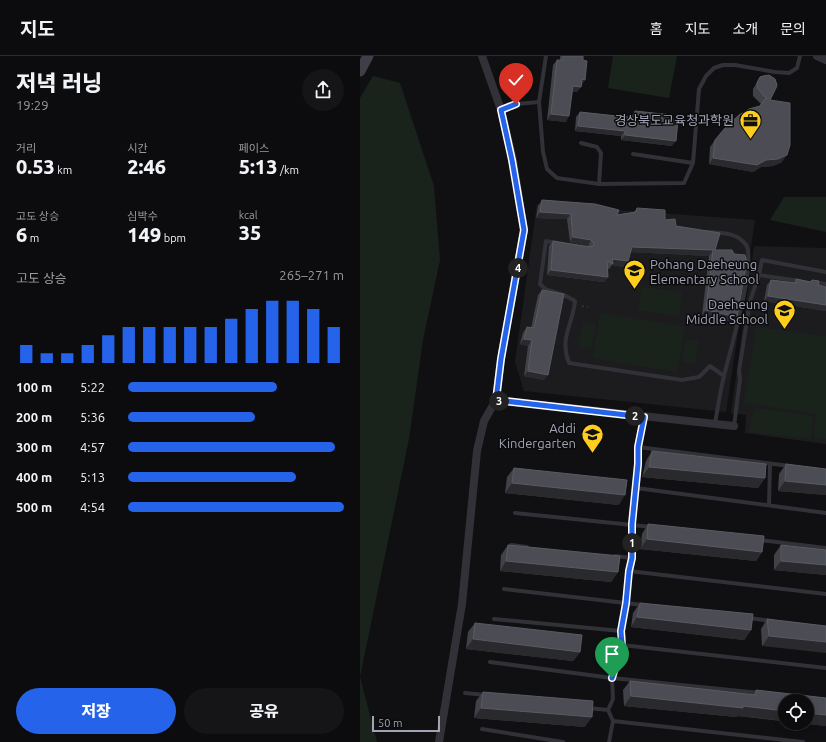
<!DOCTYPE html>
<html lang="ko">
<meta charset="utf-8">
<style>
body{margin:0;font-family:Ubuntu,"Noto Sans KR",sans-serif;background:#151517;color:#f1f3f6;height:100vh;display:flex;flex-direction:column;font-size:15px;white-space:nowrap}
*{box-sizing:border-box;margin:0}
p{font-size:13px;color:#9a9b9e}
.icon{flex:none;width:22px;height:22px;fill:none;stroke:currentColor;stroke-width:2;stroke-linecap:round;stroke-linejoin:round}
.map{position:relative;flex:1;overflow:hidden}
.drawer{display:flex;flex-direction:column;background:#0c0c0e;width:360px}
.drawer>*{flex:none}
.buttons{position:absolute;left:418px;top:638px;display:grid;gap:8px}
.buttons a{display:grid;place-items:center;width:36px;height:36px;border-radius:50%;background:#0c0c0e;box-shadow:0 2px 6px #0003,0 0 0 1px #2c2c2e;font-size:20px}
.scale{position:absolute;left:12px;bottom:10px;width:68px;box-sizing:border-box;padding-left:4px;border:2px solid #a0a4b4;border-top:0;font-size:11px;line-height:14px;white-space:nowrap;color:#a0a4b4;-webkit-text-stroke:3px #0b0b0d;paint-order:stroke}
.pin{position:absolute;display:grid;place-items:center;width:34px;height:34px;color:#fff;margin:-41px -17px;border-radius:50% 50% 50% 0;rotate:-45deg;box-shadow:0 0 4px #0007}
.pin .icon{rotate:45deg}
.km{position:absolute;width:20px;height:20px;margin:-10px;border-radius:50%;background:#222;color:#fff;font-size:11px;line-height:20px;text-align:center}
.round{display:grid;place-items:center;flex:none;width:42px;height:42px;border-radius:21px;background:#151517}
.head{display:flex;align-items:center;justify-content:space-between;height:68px;padding:0 16px}
h1{font-size:22px;font-weight:800;line-height:30px}
.stats{display:grid;grid-template-columns:repeat(3,1fr);gap:6px;height:68px;padding:4px 16px}
.stats div{display:grid;align-content:center}
.stats b{font-size:20px;font-weight:800}
.stats small{font-size:11px;font-weight:400}
.stats p{font-size:11px}
.chart{height:112px;padding:8px 16px}
.chart p{display:flex;justify-content:space-between}
.chart svg{width:100%;height:72px;margin-top:4px;stroke:#2563eb;stroke-width:6}
.button{display:flex;gap:8px;margin-top:auto;padding:8px 16px}
.button a{flex:1;height:46px;border-radius:24px;background:#2563eb;color:#fff;font-size:16px;font-weight:800;line-height:46px;text-align:center}
.button a+a{background:#151517;color:#f1f3f6}
ul{padding:0 16px;list-style:none;font-size:13px}
li{display:grid;grid-template-columns:64px 48px 1fr;align-items:center;height:30px}
li i{height:10px;border-radius:5px;background:#2563eb}
header{display:flex;align-items:center;gap:24px;box-sizing:border-box;height:56px;padding:0 20px;background:#0c0c0e;border-bottom:1px solid #2c2c2e}
header strong{font-size:19px}
nav{display:flex;gap:22px;margin-inline-start:auto;font-size:14px}
main{display:flex;flex:1;min-height:0}
.map>svg:first-child{display:block}
.built{fill:#1c1c1f}
.green{fill:#1a221c}
.lines{fill:none;stroke-linecap:round;stroke-linejoin:round}
.path{stroke:#37383e;stroke-width:1.5;stroke-dasharray:2 3;stroke-linecap:butt}
.lane{stroke:#313137;stroke-width:4}
.street{stroke:#313137;stroke-width:8}
.secondary{stroke:#3f4047;stroke-width:11}
.wall{fill:#414148}
.shaded-wall{fill:#29292e}
.building{fill:#4b4c54;stroke:#595a63}
.route-casing{stroke:#fff;stroke-width:8}
.route{stroke:#2563eb;stroke-width:5}
.labels{text-anchor:middle;dominant-baseline:central;stroke-width:3;stroke-linejoin:round;paint-order:stroke}
.poi-label{font-size:13px;fill:#a0a4b4;stroke:#0b0b0d;text-anchor:end}
</style>
<header>
<strong>지도</strong>
<nav><a>홈</a><a>지도</a><a>소개</a><a>문의</a></nav>
</header>
<main>
<section class="drawer">
<div class="head"><div><h1>저녁 러닝</h1><p>19:29</p></div><a class="round"><svg class="icon" aria-label="share" viewBox="0 0 24 24"><path d="M12 15V3M7 8l5-5 5 5M5 13v7h14v-7"/></svg></a></div>
<div class="stats">
<div><p>거리</p><b>0.53<small> km</small></b></div>
<div><p>시간</p><b>2:46</b></div>
<div><p>페이스</p><b>5:13<small> /km</small></b></div>
</div>
<div class="stats">
<div><p>고도 상승</p><b>6<small> m</small></b></div>
<div><p>심박수</p><b>149<small> bpm</small></b></div>
<div><p>kcal</p><b>35</b></div>
</div>
<div class="chart"><p><span>고도 상승</span>265–271 m</p>
<svg viewBox="0 0 160 44" preserveAspectRatio="none"><path d="M5 44V33M15 44V38M25 44V38M35 44V33M45 44V27M55 44V22M65 44V22M75 44V22M85 44V22M95 44V22M105 44V17M115 44V11M125 44V6M135 44V6M145 44V11M155 44V22"/></svg>
</div>
<ul>
<li><b>100 m</b>5:22<i style="width:69%"></i></li>
<li><b>200 m</b>5:36<i style="width:59%"></i></li>
<li><b>300 m</b>4:57<i style="width:96%"></i></li>
<li><b>400 m</b>5:13<i style="width:78%"></i></li>
<li><b>500 m</b>4:54<i style="width:100%"></i></li>
</ul>
<div class="button"><a>저장</a><a>공유</a></div>
</section>
<div class="map">
<svg width="466" height="686" viewBox="0 0 466 686">
<rect width="100%" height="100%" fill="#101012"/>
<g class="built">
<polygon points="177,148 395,164 366,356 164,335 155,306"/>
<polygon points="394,190 466,192 466,388 385,377 386,359 371,357"/>
</g>
<g class="green">
<polygon points="253,0 317,0 309,42 248,32"/>
<polygon points="13,20 40,27 74,130 80,204 63,284 49,383 0,621 0,42"/>
<polygon points="424,141 466,141 466,176 410,164"/>
<polygon points="282,231 322,236 319,260 278,254"/>
<polygon points="240,257 325,271 317,316 233,302"/>
<polygon points="223,267 236,268 231,292 218,291"/>
<polygon points="396,271 466,280 466,383 454,382 456,358 384,347"/>
<polygon points="326,283 339,285 335,307 322,306"/>
<polygon points="395,352 453,360 451,383 389,376"/>
<polygon points="0,621 17,686 0,686"/>
</g>
<g class="lines">
<polyline class="path" points="222,250 228,251"/>
<g class="lane">
<polyline points="186,0 179,46 183,96 187,113 197,122 239,128 324,127 333,107 339,33 346,20 354,12 363,9 375,9 415,16 429,17 437,12 440,0"/>
<polyline points="141,54 156,48 179,46"/>
<polyline points="221,87 237,91 241,97 239,128"/>
<polyline points="273,98 333,107"/>
<path d="M347 176C361 177 377 176 386 189 397 205 369 298 364 320 360 335 358 352 355 367"/>
<path d="M196 187 186 185 180 228 185 233 206 240 215 245C213 268 199 282 209 307L322 324 339 321 350 310 364 320"/>
<polyline points="399,219 440,225"/>
<polyline points="453,226 466,228"/>
<polyline points="374,370 380,323 379,315 390,245 399,219 402,204 466,216"/>
<polyline points="278,391 430,410"/>
<polyline points="276,432 466,457"/>
<polyline points="409,449 410,408"/>
<polyline points="155,457 292,471"/>
<polyline points="400,484 466,492"/>
<polyline points="151,489 167,491"/>
<polyline points="255,500 272,502"/>
<polyline points="269,515 466,538"/>
<polyline points="144,533 283,549"/>
<polyline points="389,562 412,565"/>
<polyline points="134,563 261,575"/>
<polyline points="262,589 466,612"/>
<polyline points="130,606 252,622 400,637"/>
<polyline points="105,637 126,639"/>
<polyline points="228,652 248,654"/>
<polyline points="253,665 443,686"/>
<polyline points="122,673 203,686"/>
<polyline points="249,686 253,665 248,654 253,643 252,622 262,589 261,575 266,547 269,515 272,502 272,468 276,432 278,391 285,361"/>
</g>
<g class="street">
<polyline points="457,0 466,4"/>
<polyline points="136,344 374,370"/>
<polyline points="79,686 102,548 117,395 124,365 136,344 141,303 164,174 153,104 141,54 122,0"/>
</g>
<polyline class="secondary" points="0,15 8,0"/>
</g>
<g class="wall">
<polygon points="200,0 223,0 222,29 217,36 212,35 206,66 187,64 193,9 197,4 200,4"/>
<polygon points="400,21 410,44 422,106 413,110 401,111 393,116 349,108 350,91 355,84 400,50 401,48 393,40 393,33"/>
<polygon points="275,55 311,63 312,90 261,84 261,80 215,75 216,61 220,56 271,61"/>
<polygon points="182,144 257,159 274,156 277,152 305,164 355,194 374,266 342,259 349,200 270,196 268,205 264,211 252,209 249,213 248,213 248,221 244,226 187,219 189,190 193,185 229,191 228,190 210,186 207,163 176,162 178,150"/>
<polygon points="436,223 450,226 452,224 458,229 466,231 466,255 404,245 407,229 411,224 434,227"/>
<polygon points="182,234 184,324 164,320 168,290 160,288 163,277 167,271 171,272 178,239"/>
<polygon points="292,395 405,422 398,432 282,421 286,405"/>
<polygon points="426,408 466,413 466,439 418,435 419,418"/>
<polygon points="154,412 259,449 145,437 147,421"/>
<polygon points="288,468 402,496 396,505 280,493 282,478"/>
<polygon points="148,489 258,516 251,526 140,515 141,499"/>
<polygon points="421,489 466,494 466,519 414,514 414,499"/>
<polygon points="280,547 391,574 384,584 271,571 273,557"/>
<polygon points="407,563 466,570 402,590 401,573"/>
<polygon points="115,567 220,596 213,605 106,593 108,576"/>
<polygon points="270,625 393,639 396,634 466,642 466,670 378,660 376,661 264,650 263,634"/>
<polygon points="123,636 225,671 114,662 116,645"/>
</g>
<g class="shaded-wall">
<polygon points="222,23 225,24 222,29 218,29"/>
<polygon points="213,30 221,31 217,36 209,35"/>
<polygon points="191,58 209,60 206,66 187,64"/>
<polygon points="218,70 265,75 261,80 215,75"/>
<polygon points="265,79 316,85 312,90 261,84"/>
<polygon points="427,99 422,106 413,110 401,111 393,116 349,108 353,102"/>
<polygon points="180,156 211,158 207,163 176,162"/>
<polygon points="213,181 231,184 228,190 210,186"/>
<polygon points="272,191 353,194 349,200 268,196"/>
<polygon points="252,203 268,205 264,211 252,209"/>
<polygon points="191,214 248,221 244,226 187,219"/>
<polygon points="408,240 466,249 466,255 404,245"/>
<polygon points="346,254 377,261 374,266 342,259"/>
<polygon points="164,283 172,284 168,290 160,288"/>
<polygon points="168,315 188,319 184,324 164,320"/>
<polygon points="289,411 405,422 398,432 282,421"/>
<polygon points="425,425 466,429 466,439 418,435"/>
<polygon points="152,427 265,439 259,449 145,437"/>
<polygon points="287,483 402,496 396,505 280,493"/>
<polygon points="146,505 258,516 251,526 140,515"/>
<polygon points="421,505 466,509 466,519 414,514"/>
<polygon points="277,561 391,574 384,584 271,571"/>
<polygon points="409,580 466,586 466,597 402,590"/>
<polygon points="113,583 220,596 213,605 106,593"/>
<polygon points="271,640 383,650 425,655 425,665 378,660 376,661 264,650"/>
<polygon points="121,652 232,661 225,671 114,662"/>
<polygon points="447,657 466,659 466,670 440,667 447,667"/>
</g>
<g class="building">
<polygon points="203,0 223,0 223,4 227,5 225,24 222,23 221,31 213,30 209,60 191,58 197,4 203,4"/>
<polygon points="409,19 415,23 417,29 416,32 410,44 430,47 430,89 427,99 418,103 406,104 397,109 353,102 355,84 365,72 379,59 389,53 400,50 405,43 407,43 398,33 397,27 400,21 403,20"/>
<polygon points="275,55 312,59 311,63 318,64 316,85 265,79 265,75 218,70 220,56 274,62"/>
<polygon points="182,144 235,148 259,154 257,159 276,156 277,152 305,154 305,164 315,163 316,170 360,177 355,194 372,194 374,198 385,199 387,206 377,261 346,254 353,194 272,191 268,205 252,203 253,208 247,205 248,221 191,214 193,185 230,191 233,190 234,187 231,184 213,181 211,158 180,156"/>
<polygon points="436,223 451,226 452,224 459,225 458,229 466,231 466,249 408,240 411,224 436,227"/>
<polygon points="182,234 204,238 188,319 168,315 172,284 164,283 167,271 174,272"/>
<polygon points="292,395 406,408 405,422 289,411"/>
<polygon points="426,408 466,413 466,429 425,425"/>
<polygon points="154,412 267,424 265,439 152,427"/>
<polygon points="288,468 404,480 402,496 287,483"/>
<polygon points="148,489 260,500 258,516 146,505"/>
<polygon points="421,489 466,494 466,509 421,505"/>
<polygon points="280,547 393,558 391,574 277,561"/>
<polygon points="407,563 466,570 466,586 409,580"/>
<polygon points="115,567 222,579 220,596 113,583"/>
<polygon points="270,625 396,639 396,634 466,642 466,659 447,657 447,645 425,645 425,655 383,650 383,652 271,640"/>
<polygon points="123,636 233,645 232,661 121,652"/>
</g>
<g class="lines">
<defs>
<polyline id="route" points="156,48 141,54 152,104 164,174 141,303 136,344 284,361 278,391 278,408 272,468 272,502 269,515 266,547 261,575 262,589 252,622"/>
</defs>
<use href="#route" class="route-casing"/>
<use href="#route" class="route"/>
</g>
<defs>
<symbol id="office-pin" viewBox="-11 -11 22 30"><path d="M0 17L-7.5 6A9.5 9.5 0 1 1 7.5 6Z" fill="#ffce1b" stroke="#0b0b0d"/><path d="M-6-3h4V-5.5h4V-3h4V5H-6ZM-1-4.5V-3h2v-1.5ZM-6 0V1H6V0Z" fill="#111"/></symbol>
<symbol id="school-pin" viewBox="-11 -11 22 30"><path d="M0 17L-7.5 6A9.5 9.5 0 1 1 7.5 6Z" fill="#ffce1b" stroke="#0b0b0d"/><path d="M0-5L7-2L0 1L-7-2ZM-4 1L0 2.5L4 1V4Q0 6-4 4Z" fill="#111"/></symbol>
</defs>
<g fill-rule="evenodd">
<use href="#office-pin" x="378" y="52" width="25" height="34"/>
<use href="#school-pin" x="262" y="202" width="25" height="34"/>
<use href="#school-pin" x="412" y="242" width="25" height="34"/>
<use href="#school-pin" x="220" y="366" width="25" height="34"/>
</g>
<g class="labels">
<g class="poi-label">
<text x="374" y="64">경상북도교육청과학원</text>
<text x="290" y="208" text-anchor="start">Pohang Daeheung<tspan x="290" dy="15">Elementary School</tspan></text>
<text x="408" y="248">Daeheung<tspan x="408" dy="15">Middle School</tspan></text>
<text x="216" y="372">Addi<tspan x="216" dy="15">Kindergarten</tspan></text>
</g>
</g>
</svg>
<div class="buttons">
<a><svg class="icon" aria-label="locate" viewBox="0 0 24 24"><circle cx="12" cy="12" r="6"/><path d="M12 2v4M12 18v4M2 12h4M18 12h4"/></svg></a>
</div>
<div class="scale">50 m</div>
<div class="pin" style="left:252px;top:622px;background:#1e9e55"><svg class="icon" aria-label="arrive" viewBox="0 0 24 24"><path d="M6 21V4h12l-3 4 3 4H6"/></svg></div>
<div class="pin" style="left:156px;top:48px;background:#d93025"><svg class="icon" aria-label="check" viewBox="0 0 24 24"><path d="M5 12l5 5 9-10"/></svg></div>
<b class="km" style="left:272px;top:487px">1</b>
<b class="km" style="left:275px;top:360px">2</b>
<b class="km" style="left:139px;top:345px">3</b>
<b class="km" style="left:158px;top:212px">4</b>
</div>
</main>
